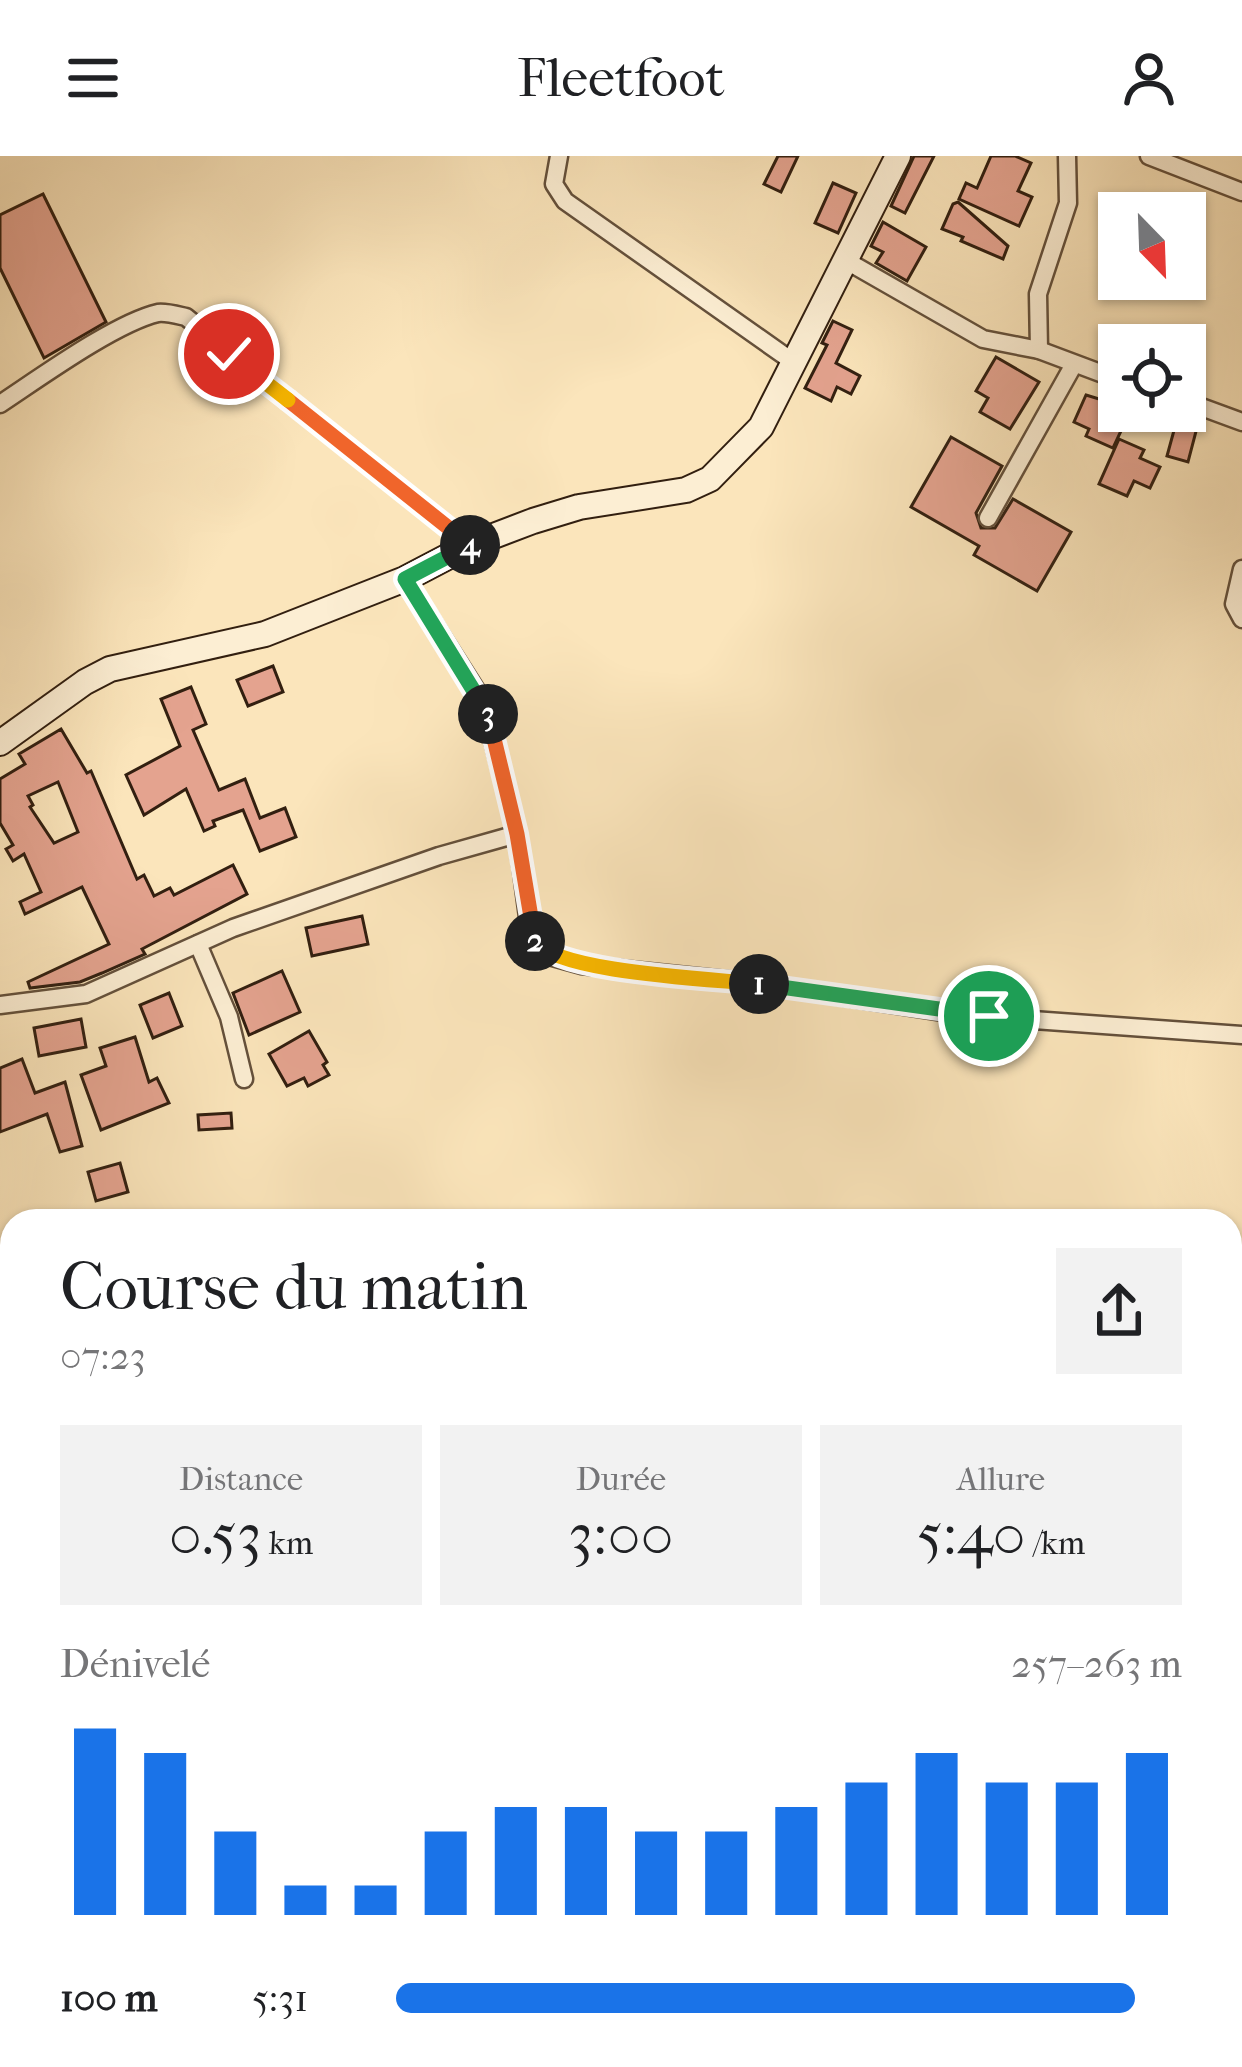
<!DOCTYPE html>
<html lang="fr">
<meta charset="utf-8">
<style>
body{margin:0;font-family:"IM FELL French Canon",serif;background:#f2f2f2;color:#202124;height:100vh;display:flex;flex-direction:column;font-size:45px;white-space:nowrap}
*{box-sizing:border-box;margin:0}
p{font-size:39px;color:#757577}
.icon{flex:none;width:66px;height:66px;fill:none;stroke:currentColor;stroke-width:2;stroke-linecap:round;stroke-linejoin:round}
.map{position:relative;flex:1;overflow:hidden}
.side{position:absolute;left:0px;top:1053px;width:1242px;height:858px;display:flex;flex-direction:column;background:#fff;border-radius:36px 36px 0 0;box-shadow:0 3px 9px #0004}
.side>*{flex:none}
.needle{width:78px;rotate:157deg}
.tools{position:absolute;left:1098px;top:36px;display:grid;gap:24px}
.tools a{display:grid;place-items:center;width:108px;height:108px;border-radius:0px;background:#fff;box-shadow:0 3px 9px #0004;font-size:60px}
.pin{position:absolute;display:grid;place-items:center;width:102px;height:102px;color:#fff;margin:-51px;border:6px solid #fff;border-radius:50%;box-shadow:0 3px 12px #0007}
.km{position:absolute;width:60px;height:60px;margin:-30px;border-radius:50%;background:#222;color:#fff;font-size:33px;line-height:60px;text-align:center}
.round{display:grid;place-items:center;flex:none;width:126px;height:126px;border-radius:0px;background:#f2f2f2}
.headline{display:flex;align-items:center;justify-content:space-between;height:204px;padding:0 60px}
h1{font-size:66px;font-weight:600;line-height:90px}
.metrics{display:grid;grid-template-columns:repeat(3,1fr);gap:18px;height:204px;padding:12px 60px}
.metrics div{display:grid;align-content:center;border-radius:0px;background:#f2f2f2;text-align:center}
.metrics b{font-size:60px;font-weight:600}
.metrics small{font-size:33px;font-weight:400}
.metrics p{font-size:33px}
.chart{height:336px;padding:24px 60px}
.chart p{display:flex;justify-content:space-between}
.chart svg{width:100%;height:216px;margin-top:12px;stroke:#1a73e8;stroke-width:6}
ul{padding:0 60px;list-style:none;font-size:39px}
li{display:grid;grid-template-columns:192px 144px 1fr;align-items:center;height:90px}
li i{height:30px;border-radius:15px;background:#1a73e8}
header{display:flex;justify-content:space-between;align-items:center;height:156px;padding:0 60px;background:#fff;font-size:54px;font-weight:600}
.map>svg:first-child{display:block}
.lines{fill:none;stroke-linecap:round;stroke-linejoin:round}
.stream{stroke:#737f6e;stroke-width:4.5}
.building{fill:#e4a38f;stroke:#321f10;stroke-width:3;fill-rule:evenodd}
.street-casing{stroke:#64503b;stroke-width:21}
.secondary-casing{stroke:#321f10;stroke-width:28}
.street{stroke:#fceed3;stroke-width:16}
.secondary{stroke:#fceed3;stroke-width:24}
.split-1-casing{stroke:#fff;stroke-width:24}
.split-2-casing{stroke:#fff;stroke-width:24}
.split-3-casing{stroke:#fff;stroke-width:24}
.split-4-casing{stroke:#fff;stroke-width:24}
.split-5-casing{stroke:#fff;stroke-width:24}
.split-6-casing{stroke:#fff;stroke-width:24}
.split-1{stroke:#22a559;stroke-width:15}
.split-2{stroke:#f5b400;stroke-width:15}
.split-3{stroke:#f0652b;stroke-width:15}
.split-4{stroke:#22a559;stroke-width:15}
.split-5{stroke:#f0652b;stroke-width:15}
.split-6{stroke:#f5b400;stroke-width:15}
</style>
<header><svg class="icon" aria-label="menu" viewBox="0 0 24 24"><path d="M4 6h16M4 12h16M4 18h16"/></svg>Fleetfoot<svg class="icon" aria-label="person" viewBox="0 0 24 24"><circle cx="12" cy="8" r="4"/><path d="M4 21q1-7 8-7t8 7"/></svg></header>
<div class="map">
<svg width="1242" height="1911" viewBox="0 0 1242 1911">
<rect width="100%" height="100%" fill="#fbe5bb"/>
<filter id="stains"><feTurbulence type="fractalNoise" baseFrequency=".00167" numOctaves="4"/><feColorMatrix values="0 0 0 0 .2 0 0 0 0 .09 0 0 0 0 .02 0 0 0 .5 -.17"/></filter>
<radialGradient id="worn" r=".72"><stop offset=".6" stop-color="#630" stop-opacity="0"/><stop offset="1" stop-color="#630" stop-opacity=".3"/></radialGradient>
<g class="lines">
<g class="stream">
<polyline points="0,1494 12,1491"/>
<polyline points="1230,1506 1242,1512"/>
</g>
</g>
<g class="building">
<polygon points="778,0 798,0 781,36 764,28"/>
<polygon points="914,0 934,0 905,57 891,50"/>
<polygon points="991,0 1015,0 1031,7 1018,35 1032,41 1019,70 959,43 966,27 977,32"/>
<polygon points="833,27 856,37 838,77 815,67"/>
<polygon points="43,38 106,166 44,202 0,112 0,59"/>
<polygon points="958,46 1008,90 1003,103 961,85 963,81 942,73 953,48"/>
<polygon points="883,66 926,91 907,125 876,107 883,96 871,90"/>
<polygon points="833,165 852,174 836,207 860,220 851,238 837,231 831,245 805,232 827,189 822,187"/>
<polygon points="996,201 1039,226 1010,273 980,256 988,242 976,235"/>
<polygon points="1086,239 1119,249 1119,256 1128,260 1113,292 1086,280 1089,273 1074,266"/>
<polygon points="1179,256 1199,264 1188,306 1167,300"/>
<polygon points="951,281 1002,310 976,357 981,372 995,372 1013,343 1071,376 1037,435 974,399 979,390 911,351"/>
<polygon points="1119,283 1144,294 1140,302 1160,311 1150,332 1134,325 1127,340 1099,328"/>
<polygon points="273,510 283,536 248,550 237,524"/>
<polygon points="191,531 206,568 193,574 219,634 245,623 260,662 285,652 296,681 260,695 243,654 213,665 215,670 204,675 186,633 144,659 126,619 180,590 161,543"/>
<path d="M61 573 87 617 91 615 137 723 144 719 154 740 170 732 174 739 233 709 247 738 142 793 145 798 102 817 80 826 30 832 28 826 109 788 82 731 25 758 20 746 41 736 24 698 13 705 6 693 13 689 0 667V623L25 608 19 598ZM58 626 78 676 54 687 30 651 33 649 28 640Z"/>
<polygon points="362,760 368,788 312,800 306,772"/>
<polygon points="282,815 300,856 249,879 233,837"/>
<polygon points="169,837 182,870 153,882 140,849"/>
<polygon points="81,863 86,891 39,900 34,872"/>
<polygon points="309,875 327,906 323,909 329,919 308,930 304,922 287,930 269,898"/>
<polygon points="135,881 149,926 157,922 169,947 101,974 81,919 106,910 100,892"/>
<polygon points="22,903 35,937 65,926 82,990 60,996 47,958 0,976 0,912"/>
<polygon points="231,957 232,972 199,974 198,959"/>
<polygon points="120,1007 128,1036 96,1045 88,1016"/>
<polygon points="218,1899 256,1899 259,1911 190,1911"/>
</g>
<g class="lines">
<defs>
<g id="street">
<polyline points="559,0 554,28 565,45 792,205"/>
<polyline points="1149,0 1242,36"/>
<polyline points="845,104 983,183 1039,194 1119,224"/>
<polyline points="1039,194 1038,138 1068,47 1067,0"/>
<polyline points="1185,245 1242,266"/>
<path d="M0 248C38 223 115 167 158 157 166 156 177 159 186 161L470 389"/>
<polyline points="988,362 1073,210"/>
<polyline points="1242,413 1234,448 1242,463"/>
<polyline points="405,423 483,545 517,678 530,776 538,791 552,801 581,809 755,827 963,859 1242,879"/>
<polyline points="198,788 229,861 244,923"/>
<polyline points="0,849 86,838 233,772 439,700 517,678"/>
<polyline points="0,1837 12,1834"/>
<polyline points="104,1899 105,1911"/>
</g>
<polyline id="secondary" points="0,587 85,526 110,513 265,478 405,423 470,389 533,365 579,351 686,334 710,323 761,271 898,0"/>
</defs>
<use href="#street" class="street-casing"/>
<use href="#secondary" class="secondary-casing"/>
<use href="#street" class="street"/>
<use href="#secondary" class="secondary"/>
</g>
<g class="lines">
<defs>
<polyline id="split-1" points="759,828 989,860"/>
<path id="split-2" d="M535 785C557 817 714 823 759 828"/>
<polyline id="split-3" points="488,558 517,678 535,785"/>
<polyline id="split-4" points="470,389 405,423 488,558"/>
<polyline id="split-5" points="288,244 470,389"/>
<polyline id="split-6" points="229,198 288,244"/>
</defs>
<use href="#split-1" class="split-1-casing"/>
<use href="#split-2" class="split-2-casing"/>
<use href="#split-3" class="split-3-casing"/>
<use href="#split-4" class="split-4-casing"/>
<use href="#split-5" class="split-5-casing"/>
<use href="#split-6" class="split-6-casing"/>
<use href="#split-1" class="split-1"/>
<use href="#split-2" class="split-2"/>
<use href="#split-3" class="split-3"/>
<use href="#split-4" class="split-4"/>
<use href="#split-5" class="split-5"/>
<use href="#split-6" class="split-6"/>
</g>
<rect width="100%" height="100%" filter="url(#stains)"/>
<rect width="100%" height="100%" fill="url(#worn)"/>
</svg>
<div class="tools">
<a><svg class="needle" viewBox="-14 -14 28 28"><path d="M0-13l5 13h-10z" fill="#e53935"/><path d="M0 13l5-13h-10z" fill="#757577"/></svg></a>
<a><svg class="icon" aria-label="locate" viewBox="0 0 24 24"><circle cx="12" cy="12" r="6"/><path d="M12 2v4M12 18v4M2 12h4M18 12h4"/></svg></a>
</div>
<div class="pin" style="left:989px;top:860px;background:#1e9e55"><svg class="icon" aria-label="arrive" viewBox="0 0 24 24"><path d="M6 21V4h12l-3 4 3 4H6"/></svg></div>
<div class="pin" style="left:229px;top:198px;background:#d93025"><svg class="icon" aria-label="check" viewBox="0 0 24 24"><path d="M5 12l5 5 9-10"/></svg></div>
<b class="km" style="left:759px;top:828px">1</b>
<b class="km" style="left:535px;top:785px">2</b>
<b class="km" style="left:488px;top:558px">3</b>
<b class="km" style="left:470px;top:389px">4</b>
<section class="side">
<div class="headline"><div><h1>Course du matin</h1><p>07:23</p></div><a class="round"><svg class="icon" aria-label="share" viewBox="0 0 24 24"><path d="M12 15V3M7 8l5-5 5 5M5 13v7h14v-7"/></svg></a></div>
<div class="metrics">
<div><p>Distance</p><b>0.53<small> km</small></b></div>
<div><p>Durée</p><b>3:00</b></div>
<div><p>Allure</p><b>5:40<small> /km</small></b></div>
</div>
<div class="chart"><p><span>Dénivelé</span>257–263 m</p>
<svg viewBox="0 0 160 44" preserveAspectRatio="none"><path d="M5 44V6M15 44V11M25 44V27M35 44V38M45 44V38M55 44V27M65 44V22M75 44V22M85 44V27M95 44V27M105 44V22M115 44V17M125 44V11M135 44V17M145 44V17M155 44V11"/></svg>
</div>
<ul>
<li><b>100 m</b>5:31<i style="width:94%"></i></li>
</ul>
</section>
</div>
